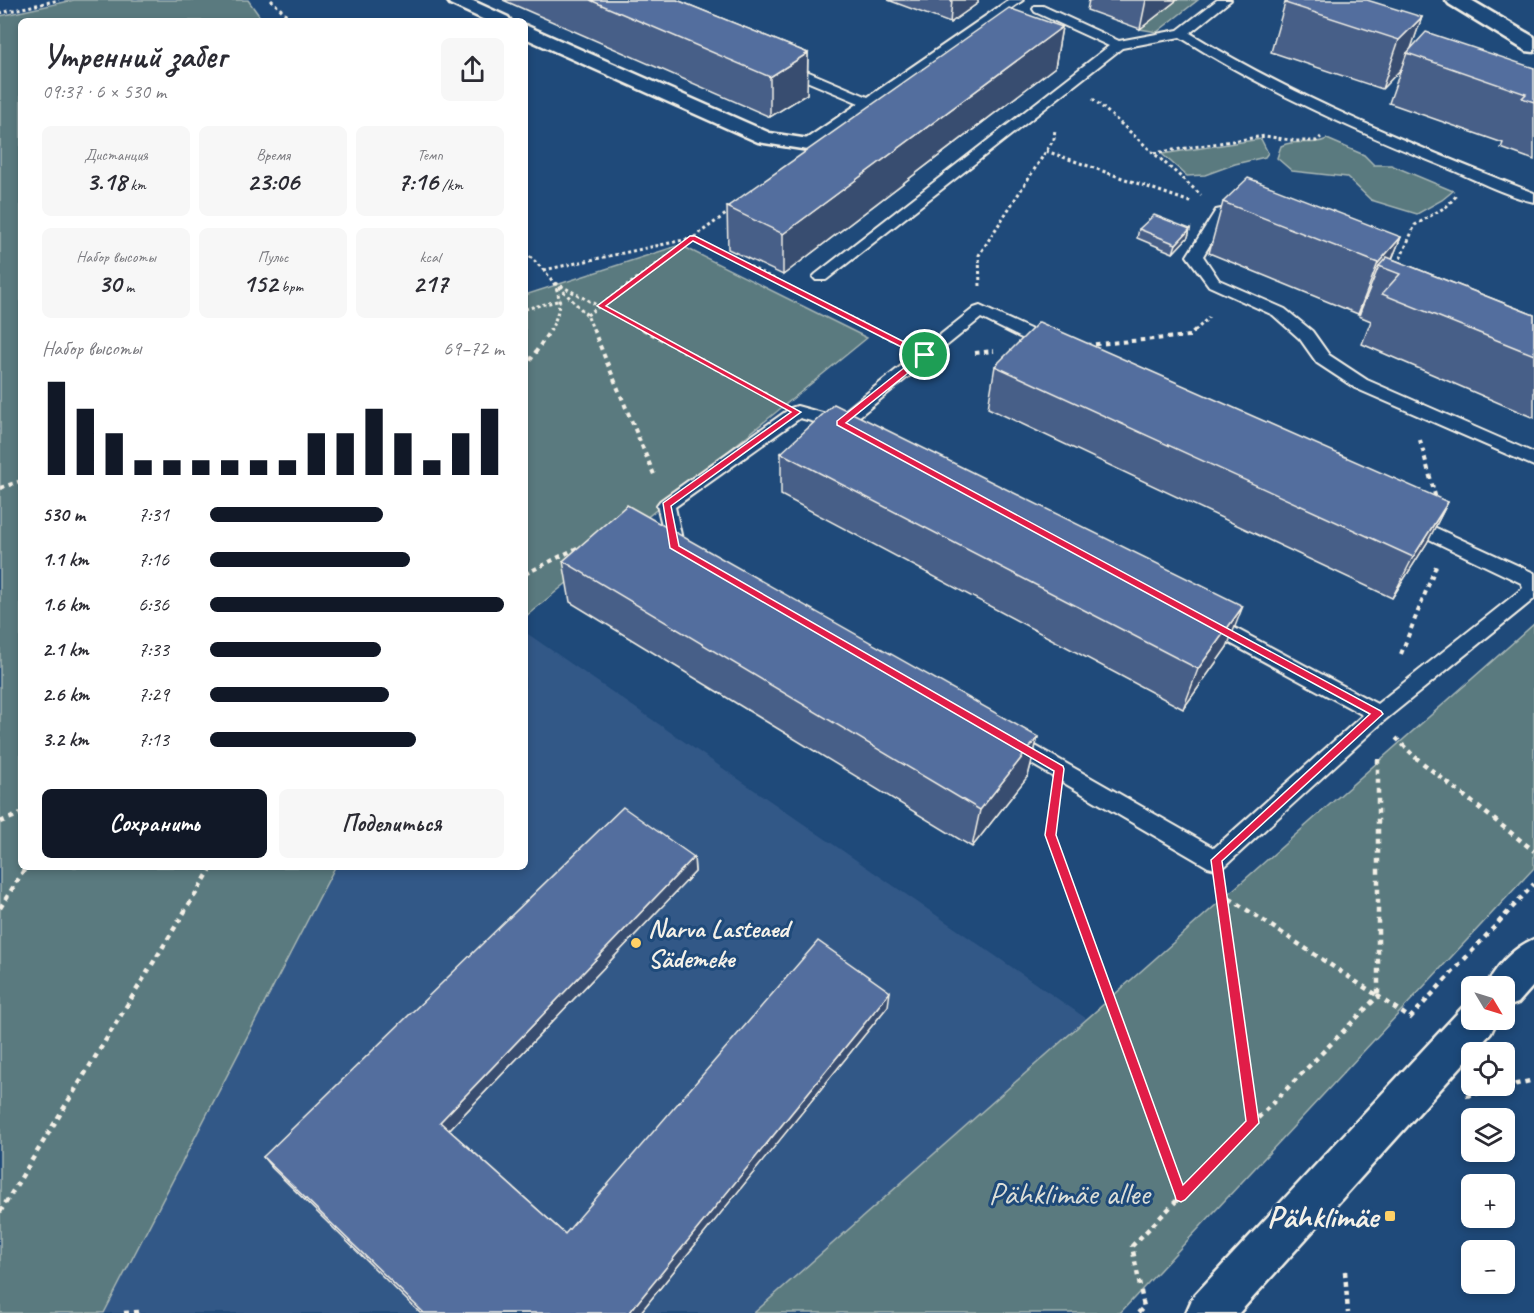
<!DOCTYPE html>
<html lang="ru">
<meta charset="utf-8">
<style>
body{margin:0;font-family:Caveat,sans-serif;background:#f7f7f7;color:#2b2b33;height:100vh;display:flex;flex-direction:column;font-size:22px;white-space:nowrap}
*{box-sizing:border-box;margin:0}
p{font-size:20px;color:#7c7c81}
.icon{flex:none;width:33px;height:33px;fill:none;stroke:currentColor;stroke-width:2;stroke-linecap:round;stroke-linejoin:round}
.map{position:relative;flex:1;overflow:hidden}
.sheet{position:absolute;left:18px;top:18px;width:510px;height:852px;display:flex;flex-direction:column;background:#fff;border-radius:9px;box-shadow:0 3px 9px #0003}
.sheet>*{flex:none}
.needle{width:39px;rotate:128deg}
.buttons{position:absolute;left:1461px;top:976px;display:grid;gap:12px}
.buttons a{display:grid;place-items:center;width:54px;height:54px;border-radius:9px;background:#fff;box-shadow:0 3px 9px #0003;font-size:30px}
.pin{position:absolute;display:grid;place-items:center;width:51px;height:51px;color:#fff;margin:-26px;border:3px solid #fff;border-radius:50%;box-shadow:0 2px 6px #0007}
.round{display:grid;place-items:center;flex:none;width:63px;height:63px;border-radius:9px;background:#f7f7f7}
.summary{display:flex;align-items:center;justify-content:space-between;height:102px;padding:0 24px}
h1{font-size:33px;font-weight:600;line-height:45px}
.stats{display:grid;grid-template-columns:repeat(3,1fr);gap:9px;height:102px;padding:6px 24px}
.stats div{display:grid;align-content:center;border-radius:9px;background:#f7f7f7;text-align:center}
.stats b{font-size:26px;font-weight:600}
.stats small{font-size:16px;font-weight:400}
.stats p{font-size:16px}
.chart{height:168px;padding:12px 24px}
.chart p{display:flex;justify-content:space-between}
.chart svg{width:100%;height:108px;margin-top:6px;stroke:#111827;stroke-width:6}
.cta{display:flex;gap:12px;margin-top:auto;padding:12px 24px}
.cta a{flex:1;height:69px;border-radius:9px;background:#111827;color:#fff;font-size:24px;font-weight:600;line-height:69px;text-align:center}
.cta a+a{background:#f7f7f7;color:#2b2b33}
ul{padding:0 24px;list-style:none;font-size:20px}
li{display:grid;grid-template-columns:96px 72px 1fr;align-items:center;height:45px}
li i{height:15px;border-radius:8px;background:#111827}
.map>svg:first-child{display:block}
.built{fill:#325887}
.green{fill:#5a7a7f;stroke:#a7b6b4;stroke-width:1.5}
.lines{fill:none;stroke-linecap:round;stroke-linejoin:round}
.service-casing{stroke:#f4f1e8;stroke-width:4}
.pedestrian-casing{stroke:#f4f1e8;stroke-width:5}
.minor-casing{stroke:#f4f1e8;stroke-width:5}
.secondary-casing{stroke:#f4f1e8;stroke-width:5}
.path-far2{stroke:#f4f1e8;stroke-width:3;stroke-dasharray:3 3;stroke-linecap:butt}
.path-far1{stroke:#f4f1e8;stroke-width:4;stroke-dasharray:4.5 4.5;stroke-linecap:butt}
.path{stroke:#f4f1e8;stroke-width:4.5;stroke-dasharray:5 5;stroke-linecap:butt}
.service{fill:#1f4a7a;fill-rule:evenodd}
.pedestrian{fill:#1f4a7a;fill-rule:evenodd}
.minor{fill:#1f4a7a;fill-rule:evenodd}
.secondary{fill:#1f4a7a;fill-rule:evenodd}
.wall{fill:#475f88;stroke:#f4f1e8;stroke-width:1.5}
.shaded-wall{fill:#394d6f;stroke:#f4f1e8;stroke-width:1.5}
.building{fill:#526e9e;stroke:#f4f1e8;stroke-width:1.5}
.route{fill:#e11d48;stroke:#fff;stroke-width:1.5;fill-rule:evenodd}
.poi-dot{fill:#ffd166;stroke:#1f4a7a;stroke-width:2}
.labels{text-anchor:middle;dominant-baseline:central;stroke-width:6;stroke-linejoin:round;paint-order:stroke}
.poi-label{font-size:26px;font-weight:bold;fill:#f4f1e8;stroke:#1f4a7a;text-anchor:start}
.near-park-label{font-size:32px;fill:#dddfd8;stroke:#1f4a7a}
.near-poi-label{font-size:32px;font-weight:bold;fill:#f4f1e8;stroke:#1f4a7a;text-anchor:end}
</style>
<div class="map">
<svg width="1534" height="1313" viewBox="0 0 1534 1313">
<rect width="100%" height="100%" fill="#1f4a7a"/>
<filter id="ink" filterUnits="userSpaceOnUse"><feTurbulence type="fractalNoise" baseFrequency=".0167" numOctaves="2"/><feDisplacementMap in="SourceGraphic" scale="12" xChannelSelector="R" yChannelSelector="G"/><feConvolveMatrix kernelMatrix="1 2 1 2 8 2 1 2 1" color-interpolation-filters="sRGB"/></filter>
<g filter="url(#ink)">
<polygon class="built" points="525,632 1087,1019 754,1313 104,1313 335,867 525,867"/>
<g class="green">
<polygon points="74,0 248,0 263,21 21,21 21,867 335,867 104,1313 0,1313 0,16"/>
<polygon points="1177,0 1198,0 1157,32 1140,29"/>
<polygon points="1261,139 1268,153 1265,157 1235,164 1205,175 1187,176 1162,154"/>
<path d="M1327 139 1364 155 1374 165H1391L1453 191 1442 200 1417 214 1371 200 1347 177 1292 171 1277 158 1281 146C1295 138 1312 147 1327 139Z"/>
<polygon points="680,245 867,338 525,617 525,295"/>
<polygon points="1534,624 1534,868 1120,1313 754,1313"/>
</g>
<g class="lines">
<defs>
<g id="service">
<polygon points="1009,0 1023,0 813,147 803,147 801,144 803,141 859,103 780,70 779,67 780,64 790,64 868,97"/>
<path d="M1217 0H1231L1190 33C1299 100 1416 146 1534 193V202C1504 195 1474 179 1445 167 1353 130 1264 90 1180 37L1122 48 826 280H816L813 277 816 274 1109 46 1035 12 1033 9 1035 6H1043L1119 41 1178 30Z"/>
<polygon points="1221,209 1243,209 1250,213 1243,217 1226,217 1203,256 1219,280 1285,309 1312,331 1329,355 1367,380 1534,453 1534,466 1355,388 1317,363 1300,339 1273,315 1209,286 1187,256 1216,210"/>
<polygon points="980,306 1056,341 1058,345 1056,349 1044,349 981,318 846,427 840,429 800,418 675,507 683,544 691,552 688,557 682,559 669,553 657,505 660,501 791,408 797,406 837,417 974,308"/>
<polygon points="1410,516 1534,573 1534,599 1385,720 1224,867 1216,869 1208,867 1004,748 1001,742 1004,736 1011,734 1018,736 1214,848 1363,715 1202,628 1199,623 1202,618 1209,616 1216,618 1377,704 1523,588 1521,583 1404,527 1401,522 1404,517"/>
</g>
<g id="pedestrian">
<polygon points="447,0 471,0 508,17 511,21 487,21 450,4"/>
<polygon points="525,25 770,133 815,140 818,144 815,148 808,150 758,142 525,38"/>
</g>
<g id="minor">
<path d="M1534 939V985L1518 1003 1504 1008V987H1486C1495 967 1514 947 1534 939Z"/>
<polygon points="1472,1003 1472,1020 1497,1020 1491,1033 1239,1313 1186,1313 1193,1297 1463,1007"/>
</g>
<polygon id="secondary" points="1446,0 1471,0 1534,37 1534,52 1526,51 1449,4"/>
</defs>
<use href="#service" class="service-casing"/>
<use href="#pedestrian" class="pedestrian-casing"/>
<use href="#minor" class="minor-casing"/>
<use href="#secondary" class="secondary-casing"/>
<g class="path-far2">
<polyline points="271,0 293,21"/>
<polyline points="0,13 59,0"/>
<polyline points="1093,99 1201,195"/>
<polyline points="1046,151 1193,203"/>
<polyline points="1154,153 1265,136 1296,141 1316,141 1321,137"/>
<path d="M525 252C552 278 571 292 550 331"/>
<polyline points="1398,264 1415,225 1447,206 1457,195"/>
<polyline points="544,270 693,238 794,289"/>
<polyline points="980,286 979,255 1054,139 1055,129"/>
<polyline points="822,303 876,331"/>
<polyline points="525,309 561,300"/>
<polyline points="587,315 730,211"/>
<polyline points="594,331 587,315 554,282 645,331"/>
<polyline points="1195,331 1209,317"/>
</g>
<g class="path-far1">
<polyline points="593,329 655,477"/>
<polyline points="643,329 770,397"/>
<polyline points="873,329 896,341"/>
<polyline points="1086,345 1189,336 1196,329"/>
<polyline points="975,353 994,351"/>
<polyline points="525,368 551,329"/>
<polyline points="1420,440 1436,499"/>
<polyline points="0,488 21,481"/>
<polyline points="525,574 581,546"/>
<polyline points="1401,654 1436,566"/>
<polyline points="1396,738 1417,759"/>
</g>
<g class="path">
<polyline points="1415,757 1534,851"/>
<polyline points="1055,803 1050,835 1181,1196"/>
<polyline points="0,822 21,814"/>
<polyline points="1221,893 1378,996 1378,759"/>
<polyline points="1221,893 1253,1123"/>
<polyline points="0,908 26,867"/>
<polyline points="1466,1096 1534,1080"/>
<polyline points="0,1212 212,867"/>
<polyline points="1345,1271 1348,1313"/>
<polyline points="124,1313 139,1312"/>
<polyline points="1138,1313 1144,1307 1132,1246 1378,996 1410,1018 1534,884"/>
</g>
<use href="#service" class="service"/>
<use href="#pedestrian" class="pedestrian"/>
<use href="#minor" class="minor"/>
<use href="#secondary" class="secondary"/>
</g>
<g class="wall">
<polygon points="503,0 677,0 808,53 807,94 770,117"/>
<polygon points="888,0 978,0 978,3 950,23"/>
<polygon points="1089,0 1177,0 1140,29 1087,10"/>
<polygon points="1285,3 1422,17 1410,50 1534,68 1534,160 1501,148 1503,143 1389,103 1401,69 1382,89 1271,52"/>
<polygon points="1062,27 1055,67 783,275 728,249 727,207"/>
<polygon points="1223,202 1401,237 1392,259 1534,315 1534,418 1362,344 1371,321 1359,316 1361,310 1358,314 1209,253"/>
<polygon points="1139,229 1190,229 1188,237 1173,253 1137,238"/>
<polygon points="995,366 1448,502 1427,543 1392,598 988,408"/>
<polygon points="781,453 1227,647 1183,709 781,495"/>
<polygon points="563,561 1038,737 1028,776 972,847 570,602"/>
<polygon points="694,857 695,872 449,1130 565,1234 888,1006 640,1313 420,1313 272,1168 263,1157"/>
</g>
<g class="shaded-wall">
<polygon points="952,0 978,0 978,3 950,23"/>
<polygon points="1146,0 1177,0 1140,29"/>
<polygon points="1422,17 1409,54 1407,53 1401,69 1382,89 1399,40"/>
<polygon points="1062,27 1055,67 783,275 783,234"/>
<polygon points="808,53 807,94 770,117 770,77"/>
<polygon points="1190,229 1188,237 1173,253 1176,244"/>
<polygon points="1401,237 1388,269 1379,266 1361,310 1358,314 1378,263"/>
<polygon points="1448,502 1427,543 1392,598 1413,557"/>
<polygon points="1243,606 1227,647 1183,709 1198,669"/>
<polygon points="1038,737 1028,776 972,847 980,810"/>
<polygon points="694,857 695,872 445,1134 440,1122"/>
<polygon points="890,992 888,1006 640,1313 629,1313"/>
</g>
<g class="building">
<polygon points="590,0 677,0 808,53 770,77"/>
<polygon points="1288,0 1367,0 1422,17 1399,40 1285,3"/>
<polygon points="1009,8 1062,27 783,234 727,207"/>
<polygon points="1426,32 1534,68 1534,102 1522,98 1526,94 1407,53"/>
<polygon points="1248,178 1401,237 1378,263 1223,202"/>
<polygon points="1154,215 1190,229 1176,244 1139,229"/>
<polygon points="1387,257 1534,315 1534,355 1382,294 1400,274 1379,266"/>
<polygon points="1039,322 1448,502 1413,557 995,366"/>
<polygon points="834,404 1243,606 1198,669 781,453"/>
<polygon points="627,505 1038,737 980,810 563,561"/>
<polygon points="623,807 694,857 440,1122 565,1234 818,941 890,992 629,1313 424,1313 263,1157"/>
</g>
</g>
<path class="route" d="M690 236H695L928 354V357L846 423 1381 711 1383 714 1222 861 1259 1123 1185 1200 1181 1202 1176 1200 1175 1196 1045 835 1054 771 670 548 663 503 791 412 597 306ZM693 241 919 356 837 421V425L1370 714 1211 860 1246 1121 1183 1185 1056 835 1064 769 1063 766 679 546 671 506 801 412 606 306Z"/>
<g class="poi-dot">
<circle cx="636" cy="943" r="6"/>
<rect x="1384" y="1210" width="12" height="12" rx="3"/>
</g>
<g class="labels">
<g class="poi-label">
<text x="648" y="928">Narva Lasteaed<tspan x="648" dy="30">Sädemeke</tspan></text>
</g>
<g class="near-park-label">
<text x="1069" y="1193">Pähklimäe allee</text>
</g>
<g class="near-poi-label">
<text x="1378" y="1216">Pähklimäe</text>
</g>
</g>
</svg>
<div class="buttons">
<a><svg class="needle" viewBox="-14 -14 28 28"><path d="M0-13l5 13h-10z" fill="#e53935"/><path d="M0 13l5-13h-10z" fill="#7c7c81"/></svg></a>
<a><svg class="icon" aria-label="locate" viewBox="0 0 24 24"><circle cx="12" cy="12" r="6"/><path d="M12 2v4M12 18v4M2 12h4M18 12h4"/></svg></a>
<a><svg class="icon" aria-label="layers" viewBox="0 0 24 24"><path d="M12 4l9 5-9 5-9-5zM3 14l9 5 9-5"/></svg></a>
<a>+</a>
<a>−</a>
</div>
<div class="pin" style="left:925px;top:355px;background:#1e9e55"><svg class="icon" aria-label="arrive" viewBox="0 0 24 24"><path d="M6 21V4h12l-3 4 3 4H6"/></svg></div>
<section class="sheet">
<div class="summary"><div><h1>Утренний забег</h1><p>09:37 · 6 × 530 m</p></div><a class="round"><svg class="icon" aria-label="share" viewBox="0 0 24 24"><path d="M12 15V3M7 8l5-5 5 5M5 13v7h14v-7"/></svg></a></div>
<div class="stats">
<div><p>Дистанция</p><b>3.18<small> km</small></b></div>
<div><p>Время</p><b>23:06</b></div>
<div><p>Темп</p><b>7:16<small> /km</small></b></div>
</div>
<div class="stats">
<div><p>Набор высоты</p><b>30<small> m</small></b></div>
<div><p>Пульс</p><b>152<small> bpm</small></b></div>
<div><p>kcal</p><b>217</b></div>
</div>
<div class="chart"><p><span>Набор высоты</span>69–72 m</p>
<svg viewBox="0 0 160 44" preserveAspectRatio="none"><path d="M5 44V6M15 44V17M25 44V27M35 44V38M45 44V38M55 44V38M65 44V38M75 44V38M85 44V38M95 44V27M105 44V27M115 44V17M125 44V27M135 44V38M145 44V27M155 44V17"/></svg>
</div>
<ul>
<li><b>530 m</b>7:31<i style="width:59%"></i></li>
<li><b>1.1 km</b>7:16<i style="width:68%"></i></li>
<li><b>1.6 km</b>6:36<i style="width:100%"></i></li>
<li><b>2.1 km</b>7:33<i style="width:58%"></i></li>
<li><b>2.6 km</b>7:29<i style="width:61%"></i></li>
<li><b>3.2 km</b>7:13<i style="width:70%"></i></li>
</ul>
<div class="cta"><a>Сохранить</a><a>Поделиться</a></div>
</section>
</div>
